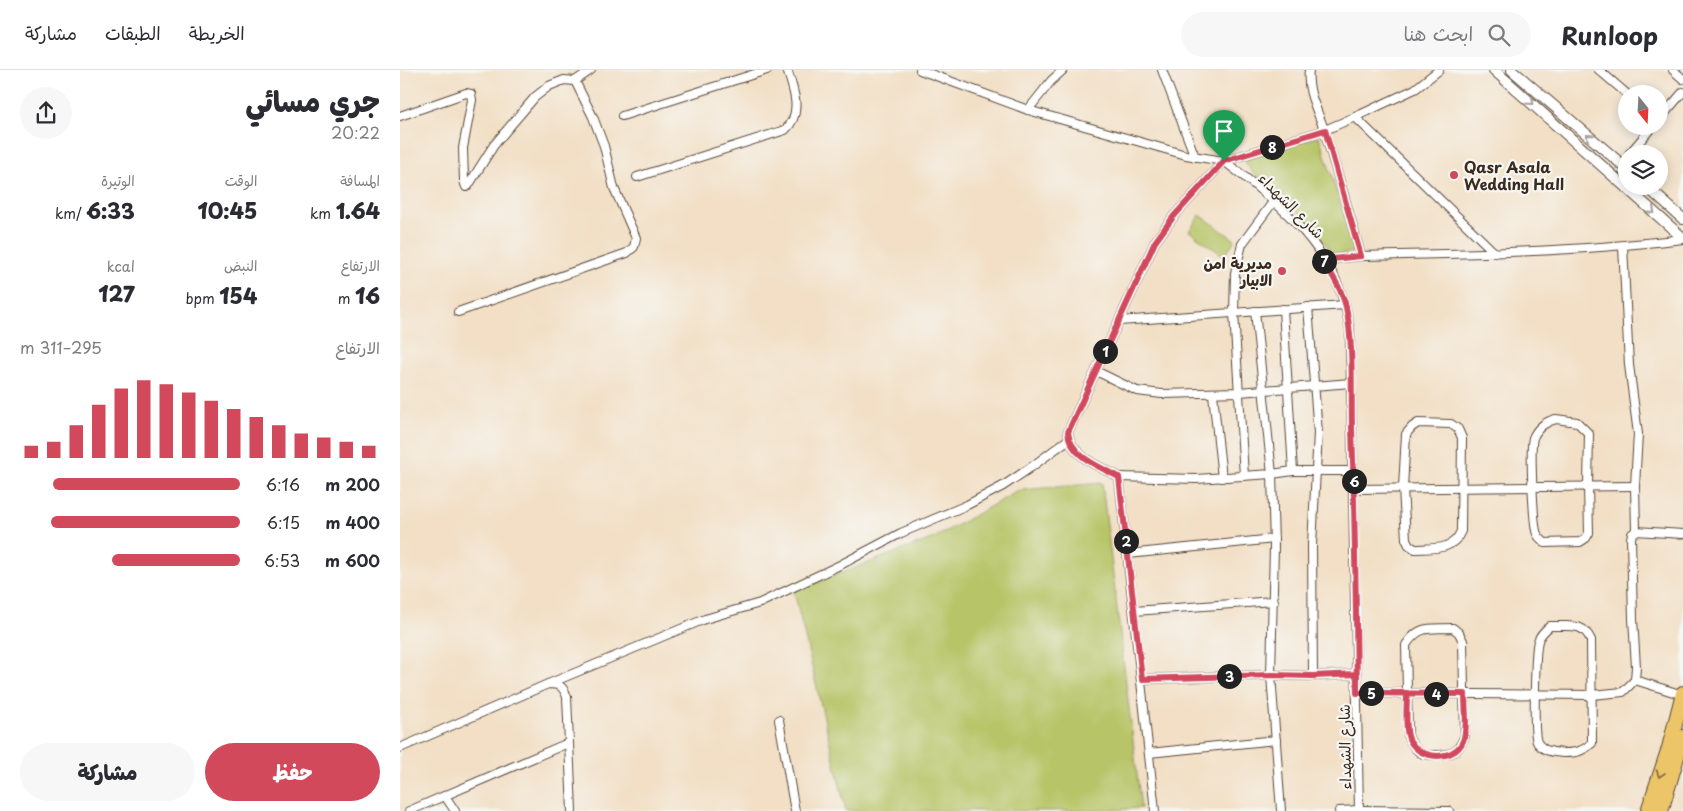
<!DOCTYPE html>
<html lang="ar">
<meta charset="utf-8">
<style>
body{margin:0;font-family:"Playpen Sans","Playpen Sans Arabic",sans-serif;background:#f7f7f7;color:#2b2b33;direction:rtl;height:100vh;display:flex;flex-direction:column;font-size:19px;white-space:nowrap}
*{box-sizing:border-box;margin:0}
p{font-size:16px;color:#7c7c81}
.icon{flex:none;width:28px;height:28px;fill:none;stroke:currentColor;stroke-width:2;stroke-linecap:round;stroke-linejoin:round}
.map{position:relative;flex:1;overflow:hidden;direction:ltr}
.panel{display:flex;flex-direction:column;background:#fff;width:400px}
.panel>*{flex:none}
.needle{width:32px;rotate:162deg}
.tools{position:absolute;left:1218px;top:15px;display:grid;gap:10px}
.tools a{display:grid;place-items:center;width:50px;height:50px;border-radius:50%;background:#fff;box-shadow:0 2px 12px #0003;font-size:25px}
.pin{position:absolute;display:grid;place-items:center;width:42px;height:42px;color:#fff;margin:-51px -21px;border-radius:50% 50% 50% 0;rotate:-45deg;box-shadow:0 0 5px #0007}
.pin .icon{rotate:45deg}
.km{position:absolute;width:25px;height:25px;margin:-12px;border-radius:50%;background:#222;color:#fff;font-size:14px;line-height:25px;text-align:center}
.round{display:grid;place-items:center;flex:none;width:52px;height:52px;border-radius:26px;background:#f7f7f7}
.headline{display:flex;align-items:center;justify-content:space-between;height:85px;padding:0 20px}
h1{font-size:28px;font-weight:800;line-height:38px}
.figures{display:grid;grid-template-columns:repeat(3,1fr);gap:8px;height:85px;padding:5px 20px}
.figures div{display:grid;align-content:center}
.figures b{font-size:21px;font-weight:800}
.figures small{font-size:14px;font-weight:400}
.figures p{font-size:14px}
.chart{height:140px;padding:10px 20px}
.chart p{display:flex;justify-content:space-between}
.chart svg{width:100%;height:90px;margin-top:5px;stroke:#d1495b;stroke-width:6}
.cta{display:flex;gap:10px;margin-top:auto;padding:10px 20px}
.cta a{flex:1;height:58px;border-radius:30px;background:#d1495b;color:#fff;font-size:20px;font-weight:800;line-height:58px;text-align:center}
.cta a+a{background:#f7f7f7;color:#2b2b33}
ul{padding:0 20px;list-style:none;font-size:16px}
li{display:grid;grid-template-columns:80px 60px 1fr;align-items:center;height:38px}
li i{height:12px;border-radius:6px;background:#d1495b}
header{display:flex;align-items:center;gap:30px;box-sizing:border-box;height:70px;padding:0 25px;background:#fff;border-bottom:1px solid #e1e1e2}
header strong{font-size:24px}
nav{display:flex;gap:28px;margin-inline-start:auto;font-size:18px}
.search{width:350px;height:45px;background:#f7f7f7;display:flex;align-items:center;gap:12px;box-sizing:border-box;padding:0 18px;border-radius:28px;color:#7c7c81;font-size:19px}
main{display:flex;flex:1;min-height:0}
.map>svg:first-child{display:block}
.green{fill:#b7c567;stroke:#797842}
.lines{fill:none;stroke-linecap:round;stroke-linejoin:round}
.minor-casing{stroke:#564537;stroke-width:10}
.tertiary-casing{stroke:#564537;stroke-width:12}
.trunk-casing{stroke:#564537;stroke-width:16}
.minor{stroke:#fff;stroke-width:8}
.tertiary{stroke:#fff;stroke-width:10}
.trunk{stroke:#edc569;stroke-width:14}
.oneway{stroke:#a79f9a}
.oneway2{stroke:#8b7040}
.route-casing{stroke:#fff;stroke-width:10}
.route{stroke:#d1495b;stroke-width:6}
.poi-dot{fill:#d1495b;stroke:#f6f6f2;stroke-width:2}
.labels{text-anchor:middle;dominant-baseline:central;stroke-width:4.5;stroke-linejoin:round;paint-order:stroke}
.poi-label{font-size:15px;font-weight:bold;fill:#3b2a1e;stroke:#f6f6f2;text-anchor:start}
.street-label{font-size:15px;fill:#3b2a1e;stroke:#f6f6f2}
</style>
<header>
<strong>Runloop</strong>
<div class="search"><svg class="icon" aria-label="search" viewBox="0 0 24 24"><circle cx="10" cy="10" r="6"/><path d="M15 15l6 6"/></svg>ابحث هنا</div>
<nav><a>الخريطة</a><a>الطبقات</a><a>مشاركة</a></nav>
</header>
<main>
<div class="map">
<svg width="1283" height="741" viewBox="0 0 1283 741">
<rect width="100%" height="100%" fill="#f6f6f2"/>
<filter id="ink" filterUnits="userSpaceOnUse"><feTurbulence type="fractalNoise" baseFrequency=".02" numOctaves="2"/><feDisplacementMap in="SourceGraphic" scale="10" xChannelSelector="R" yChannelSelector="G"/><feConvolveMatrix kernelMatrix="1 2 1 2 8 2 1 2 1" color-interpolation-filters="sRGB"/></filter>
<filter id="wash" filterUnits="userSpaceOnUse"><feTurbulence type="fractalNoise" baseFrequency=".0096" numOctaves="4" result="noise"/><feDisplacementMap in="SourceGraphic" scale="20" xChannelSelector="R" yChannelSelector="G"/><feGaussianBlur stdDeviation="1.12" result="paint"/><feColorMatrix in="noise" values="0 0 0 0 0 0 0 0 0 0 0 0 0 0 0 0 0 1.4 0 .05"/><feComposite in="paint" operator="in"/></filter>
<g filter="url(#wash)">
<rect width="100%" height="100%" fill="#f2dfc5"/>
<g class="green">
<polygon points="919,66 954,176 952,182 935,185 882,124 852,102 844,90"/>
<polygon points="800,145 835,170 824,186 789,161"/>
<polygon points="702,413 741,738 701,741 446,741 394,521 534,468 620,420"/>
</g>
</g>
<g filter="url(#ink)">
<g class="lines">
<defs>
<g id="minor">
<polyline points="520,0 628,40 786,85 824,91 925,60 955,47 1015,19 1039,0"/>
<polyline points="762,0 795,87"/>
<path d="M909 0C906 23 919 42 925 63 938 104 950 145 961 186L923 190"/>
<polyline points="1199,0 1227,24"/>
<polyline points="1273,0 1283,9"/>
<polyline points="628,40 651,11 663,0"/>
<polyline points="0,46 66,23 71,24 72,30 63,78 64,111 66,117 68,116 94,75 135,27 149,16 164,10 175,11 191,0"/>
<polyline points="222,46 367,0"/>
<polyline points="955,47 1095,183"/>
<polyline points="1259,50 1283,22"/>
<polyline points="1229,84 1253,56"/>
<path d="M824 91C873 128 928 173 945 235 947 243 949 253 950 261L959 741"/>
<path d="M237 107 385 60C403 44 394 20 387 0"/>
<polyline points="1223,176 1229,295 1238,364 1235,416 1236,461"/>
<path d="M961 186C1068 184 1176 182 1283 169"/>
<polyline points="908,237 918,363 912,475 913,606"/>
<polyline points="883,239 893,401"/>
<polyline points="855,241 872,404 874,476 871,605 881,741"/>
<polyline points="58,242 227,183 234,177 236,168 214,118 204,76 193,47 175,11"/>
<polyline points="719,251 945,235"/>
<polyline points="696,301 737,321 762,324 839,322 951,313"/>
<polyline points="813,324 822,408"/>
<path d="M1156 349 1177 352 1189 364 1188 416 1189 463 1186 468 1180 472 1145 473C1142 470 1139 468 1137 464 1133 455 1130 377 1133 368 1137 358 1146 351 1156 349Z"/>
<path d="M1018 353 1051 354 1058 359 1062 368 1061 461C1053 481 1034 478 1015 479L1009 475 1006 469 1003 418 1006 364 1012 357Z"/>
<polyline points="844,406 834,243 835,203 842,174 873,132"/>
<polyline points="719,407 796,409 872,404 893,401 953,401"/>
<polyline points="954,419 1235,416"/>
<polyline points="728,484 874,469"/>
<polyline points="734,541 874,531"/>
<path d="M1150 556C1169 557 1182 551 1191 570L1192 673C1183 681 1177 683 1164 683 1154 682 1143 682 1137 672 1133 663 1135 582 1138 571 1140 565 1145 560 1150 556Z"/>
<path d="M1053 558 1059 563 1063 571 1065 665C1059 682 1053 685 1035 685 1032 685 1027 685 1023 684 1016 681 1011 673 1008 666L1006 575C1020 554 1030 559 1053 558Z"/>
<polyline points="742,609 871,605 913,606 957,604"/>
<polyline points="1235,610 1236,597 1233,549 1231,468 1232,464 1236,461 1283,464"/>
<polyline points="148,614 305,549 360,533 442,494 501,463 567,435 603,416 630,398 669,369"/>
<polyline points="957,623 1192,625 1223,622 1235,610 1283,625"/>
<polyline points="379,650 395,741"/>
<path d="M0 678 148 614C160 614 163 616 167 627L172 741"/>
<polyline points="749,683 876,670"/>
<polyline points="45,726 55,741"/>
<polyline points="9,741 168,673"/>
<path d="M755 741 719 407C701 397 670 387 668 362L755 172 774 146 824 91"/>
<polyline points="939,741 959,740 1049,741"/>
</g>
<g id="tertiary">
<polyline points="1094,0 1283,168"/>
<polyline points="1112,0 1226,98"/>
<polyline points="1246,116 1283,149"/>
</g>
<g id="trunk">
<polyline points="1248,741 1269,678 1283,623"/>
<polyline points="1261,741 1283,667"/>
</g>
</defs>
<use href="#minor" class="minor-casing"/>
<use href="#tertiary" class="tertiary-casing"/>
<use href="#trunk" class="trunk-casing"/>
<use href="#minor" class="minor"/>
<use href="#tertiary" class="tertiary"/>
<use href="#trunk" class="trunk"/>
</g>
<defs><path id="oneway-chevron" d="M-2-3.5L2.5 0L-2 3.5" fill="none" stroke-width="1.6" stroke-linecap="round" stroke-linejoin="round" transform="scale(1.25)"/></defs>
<g class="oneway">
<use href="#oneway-chevron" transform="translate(1131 32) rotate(42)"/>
<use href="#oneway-chevron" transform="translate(1189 67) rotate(-139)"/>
<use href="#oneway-chevron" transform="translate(1252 141) rotate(42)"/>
</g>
<use class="oneway2" href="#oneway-chevron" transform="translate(1260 704) rotate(108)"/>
</g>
<g class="lines" filter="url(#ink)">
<defs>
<path id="route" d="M824 91 774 146 755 172 668 362C670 387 701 397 719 407L742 609 872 605 913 606 957 604V623L1065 624C1065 637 1068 659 1063 671 1054 693 1015 690 1008 666 1005 655 1007 636 1007 623H957C956 535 955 446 952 358 951 318 954 276 946 237 942 220 932 205 923 190L961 186 925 60 824 91"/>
</defs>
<use href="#route" class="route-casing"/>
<use href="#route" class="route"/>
</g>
<g class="poi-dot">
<circle cx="1054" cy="105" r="5"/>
<circle cx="882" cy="201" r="5"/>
</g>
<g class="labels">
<g class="poi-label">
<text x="1064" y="96">Qasr Asala<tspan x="1064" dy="17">Wedding Hall</tspan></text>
<text x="872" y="192" text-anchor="end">مديرية امن<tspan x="872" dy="17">الابيار</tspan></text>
</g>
<g class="street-label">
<text transform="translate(892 135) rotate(45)">شارع الشهداء</text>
<text transform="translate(944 677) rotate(-91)">شارع الشهداء</text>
</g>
</g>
</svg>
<div class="tools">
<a><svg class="needle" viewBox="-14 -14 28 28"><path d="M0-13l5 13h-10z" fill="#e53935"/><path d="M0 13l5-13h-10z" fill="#7c7c81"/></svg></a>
<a><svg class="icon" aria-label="layers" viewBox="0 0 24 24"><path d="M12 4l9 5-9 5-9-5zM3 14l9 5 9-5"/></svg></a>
</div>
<div class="pin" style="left:824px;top:91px;background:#1e9e55"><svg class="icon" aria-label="arrive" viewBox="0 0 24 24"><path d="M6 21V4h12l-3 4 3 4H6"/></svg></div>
<b class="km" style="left:705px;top:281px">1</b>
<b class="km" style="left:726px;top:471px">2</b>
<b class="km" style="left:829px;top:606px">3</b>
<b class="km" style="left:1036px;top:624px">4</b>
<b class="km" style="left:971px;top:623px">5</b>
<b class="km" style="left:954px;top:411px">6</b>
<b class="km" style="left:924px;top:191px">7</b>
<b class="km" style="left:872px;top:77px">8</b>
</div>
<section class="panel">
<div class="headline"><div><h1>جري مسائي</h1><p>20:22</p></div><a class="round"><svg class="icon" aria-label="share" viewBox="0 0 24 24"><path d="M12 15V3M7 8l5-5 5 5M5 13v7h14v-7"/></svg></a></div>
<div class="figures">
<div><p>المسافة</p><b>1.64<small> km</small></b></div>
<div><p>الوقت</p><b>10:45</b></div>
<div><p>الوتيرة</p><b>6:33<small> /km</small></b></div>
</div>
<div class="figures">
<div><p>الارتفاع</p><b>16<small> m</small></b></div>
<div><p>النبض</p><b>154<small> bpm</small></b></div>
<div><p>kcal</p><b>127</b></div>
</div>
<div class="chart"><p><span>الارتفاع</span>295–311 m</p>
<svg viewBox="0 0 160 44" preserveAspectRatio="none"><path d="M5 44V38M15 44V36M25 44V28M35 44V18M45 44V10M55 44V6M65 44V8M75 44V12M85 44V16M95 44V20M105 44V24M115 44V28M125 44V32M135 44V34M145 44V36M155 44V38"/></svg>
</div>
<ul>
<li><b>200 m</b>6:16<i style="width:85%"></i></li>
<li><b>400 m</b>6:15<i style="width:86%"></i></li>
<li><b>600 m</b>6:53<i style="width:58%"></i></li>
</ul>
<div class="cta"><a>حفظ</a><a>مشاركة</a></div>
</section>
</main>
